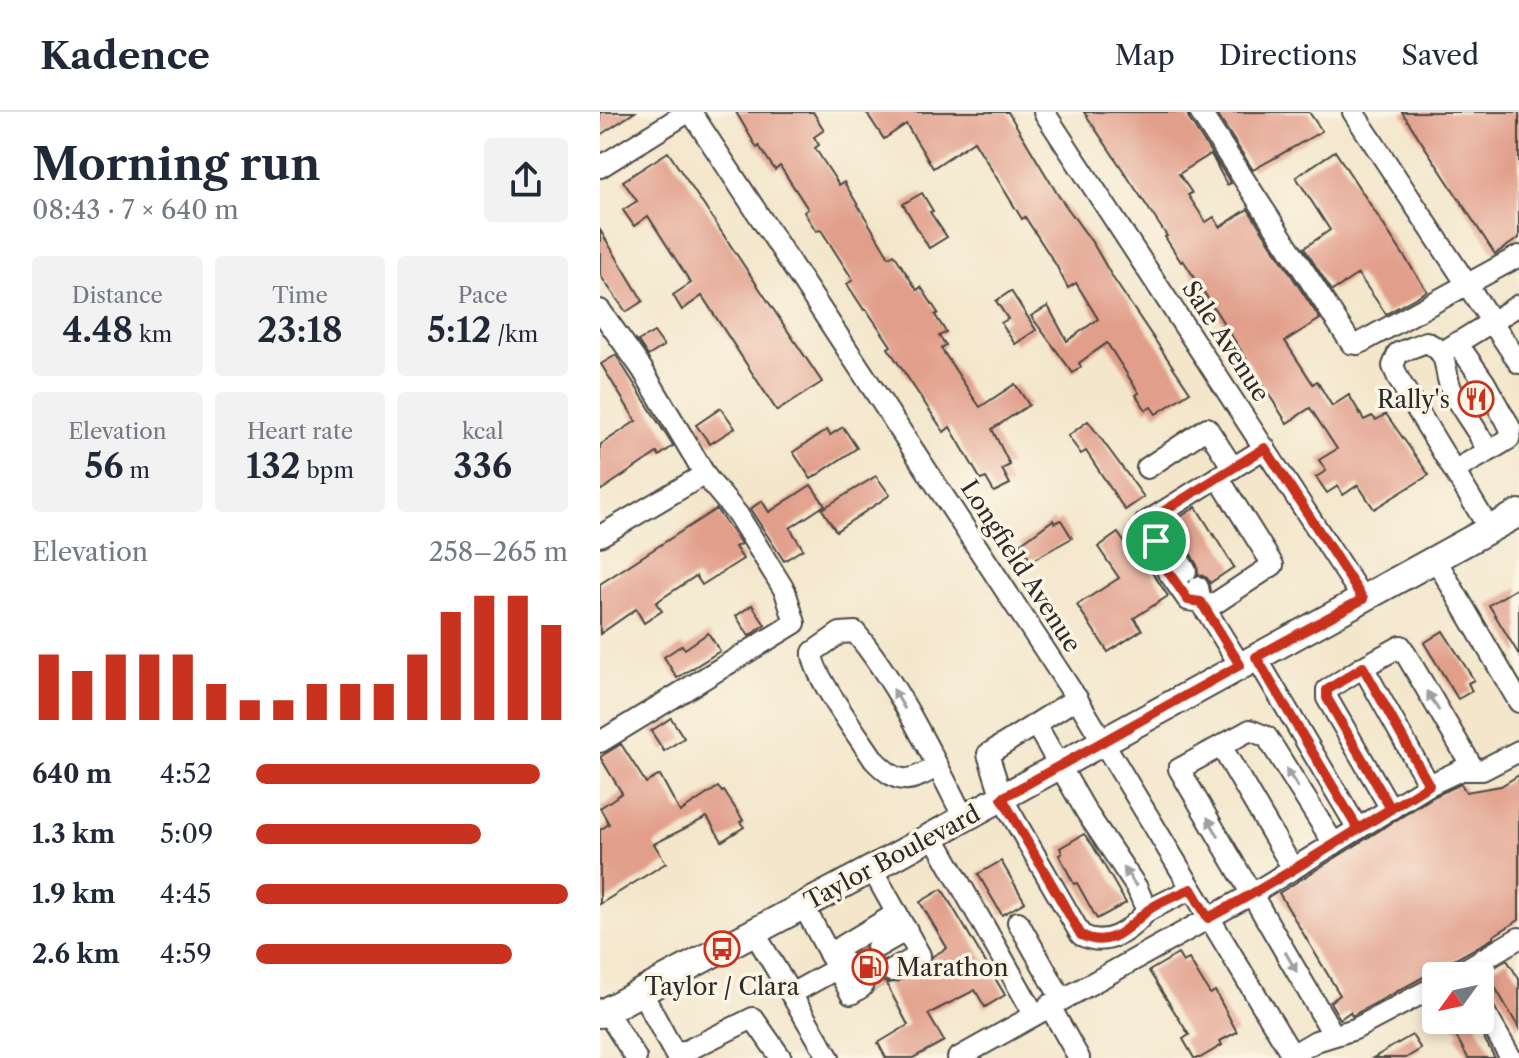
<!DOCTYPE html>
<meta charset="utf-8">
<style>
body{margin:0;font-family:"Libre Caslon Text",serif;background:#f2f2f3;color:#1f2937;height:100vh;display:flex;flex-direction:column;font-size:30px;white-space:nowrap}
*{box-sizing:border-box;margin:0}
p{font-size:26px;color:#747a83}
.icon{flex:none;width:44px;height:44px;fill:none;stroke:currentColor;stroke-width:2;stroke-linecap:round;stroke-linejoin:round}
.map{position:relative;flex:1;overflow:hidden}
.panel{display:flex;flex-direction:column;background:#fff;width:600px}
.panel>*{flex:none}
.needle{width:52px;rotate:237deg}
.fabs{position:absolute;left:822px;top:850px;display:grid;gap:16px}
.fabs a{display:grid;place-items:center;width:72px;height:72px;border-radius:8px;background:#fff;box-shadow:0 4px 12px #0003;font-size:40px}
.pin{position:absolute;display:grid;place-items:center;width:68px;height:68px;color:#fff;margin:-34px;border:4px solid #fff;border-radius:50%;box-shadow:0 2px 8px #0007}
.round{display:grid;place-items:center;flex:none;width:84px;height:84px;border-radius:8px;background:#f2f2f3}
.headline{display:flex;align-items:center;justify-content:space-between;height:136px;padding:0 32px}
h1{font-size:44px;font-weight:700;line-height:60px}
.figures{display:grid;grid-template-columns:repeat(3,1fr);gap:12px;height:136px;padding:8px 32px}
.figures div{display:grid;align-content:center;border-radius:8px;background:#f2f2f3;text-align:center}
.figures b{font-size:34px;font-weight:700}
.figures small{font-size:22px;font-weight:400}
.figures p{font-size:22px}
.chart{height:224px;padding:16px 32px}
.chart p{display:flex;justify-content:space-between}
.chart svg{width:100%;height:144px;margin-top:8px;stroke:#c8321e;stroke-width:6}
ul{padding:0 32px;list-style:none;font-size:26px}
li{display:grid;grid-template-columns:128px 96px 1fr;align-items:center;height:60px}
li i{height:20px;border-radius:10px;background:#c8321e}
header{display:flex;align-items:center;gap:48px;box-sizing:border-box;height:112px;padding:0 40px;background:#fff;border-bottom:2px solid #e0e1e3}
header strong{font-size:38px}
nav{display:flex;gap:44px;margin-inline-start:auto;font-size:28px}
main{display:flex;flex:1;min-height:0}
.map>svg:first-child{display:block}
.building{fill:#e19e8a}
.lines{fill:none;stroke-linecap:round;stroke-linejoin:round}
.minor-tunnel{stroke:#cbc1ab;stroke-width:20;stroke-dasharray:20 10;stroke-linecap:butt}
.minor-casing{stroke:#494743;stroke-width:24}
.major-casing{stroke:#494743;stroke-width:30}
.minor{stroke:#fff;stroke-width:20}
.major{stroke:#fff;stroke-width:26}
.oneway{fill:#a0a0a0}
.route-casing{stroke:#fff;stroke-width:16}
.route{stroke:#c8321e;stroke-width:10}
.labels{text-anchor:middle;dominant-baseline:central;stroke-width:7;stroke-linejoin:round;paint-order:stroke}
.street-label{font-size:24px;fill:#2b2b2b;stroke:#fcf5e5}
.poi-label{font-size:24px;fill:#2b2b2b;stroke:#fcf5e5;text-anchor:end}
</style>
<header>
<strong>Kadence</strong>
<nav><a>Map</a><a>Directions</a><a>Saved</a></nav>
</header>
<main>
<section class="panel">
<div class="headline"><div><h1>Morning run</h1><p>08:43 · 7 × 640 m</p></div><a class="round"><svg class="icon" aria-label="share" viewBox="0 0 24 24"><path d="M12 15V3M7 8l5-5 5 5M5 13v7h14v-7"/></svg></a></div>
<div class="figures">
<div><p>Distance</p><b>4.48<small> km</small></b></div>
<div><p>Time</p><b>23:18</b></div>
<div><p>Pace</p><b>5:12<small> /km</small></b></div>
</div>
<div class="figures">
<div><p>Elevation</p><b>56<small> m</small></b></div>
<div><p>Heart rate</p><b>132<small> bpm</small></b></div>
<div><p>kcal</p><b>336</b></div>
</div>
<div class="chart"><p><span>Elevation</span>258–265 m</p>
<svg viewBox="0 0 160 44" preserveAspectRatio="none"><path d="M5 44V24M15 44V29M25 44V24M35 44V24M45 44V24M55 44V33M65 44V38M75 44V38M85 44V33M95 44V33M105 44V33M115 44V24M125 44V11M135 44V6M145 44V6M155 44V15"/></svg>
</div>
<ul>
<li><b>640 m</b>4:52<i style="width:91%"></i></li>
<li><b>1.3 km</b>5:09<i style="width:72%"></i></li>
<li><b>1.9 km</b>4:45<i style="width:100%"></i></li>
<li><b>2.6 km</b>4:59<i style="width:82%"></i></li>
</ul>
</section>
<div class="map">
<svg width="919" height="946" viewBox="0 0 919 946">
<rect width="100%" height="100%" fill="#fcf5e5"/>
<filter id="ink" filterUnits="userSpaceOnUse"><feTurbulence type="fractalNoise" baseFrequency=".0125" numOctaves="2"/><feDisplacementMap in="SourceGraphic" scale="16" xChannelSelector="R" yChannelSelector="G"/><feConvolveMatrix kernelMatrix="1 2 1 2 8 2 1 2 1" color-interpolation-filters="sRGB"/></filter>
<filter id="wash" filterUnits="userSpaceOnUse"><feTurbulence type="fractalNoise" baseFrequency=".006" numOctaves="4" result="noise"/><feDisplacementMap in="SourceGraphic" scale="32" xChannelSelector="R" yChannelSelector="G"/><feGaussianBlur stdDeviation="1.8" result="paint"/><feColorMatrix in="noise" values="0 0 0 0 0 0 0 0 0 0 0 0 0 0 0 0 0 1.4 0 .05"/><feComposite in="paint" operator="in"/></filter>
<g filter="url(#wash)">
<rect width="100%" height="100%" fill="#f3e6cb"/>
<g id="blocks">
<g class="building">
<polygon points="0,0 35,0 0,23"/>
<polygon points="136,0 213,0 224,18 214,25 219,33 215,36 239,73 244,70 289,145 294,142 317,178 321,175 338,201 335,203 346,220 339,224 346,233 341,236 373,285 380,295 415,272 429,293 392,317 410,353 402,357 410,372 394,380 386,366 381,368 350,315 344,320 288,236 291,234 266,197 264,198 247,172 253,168 221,118 216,119 204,100 208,97 180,54 175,58 159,34 157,36"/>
<polygon points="266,0 408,0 458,83 494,133 513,166 590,280 556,302 551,295 546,298 536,283 539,281 507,231 479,251 481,255 473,261 431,204 448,194 467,229 498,207 476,171 468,176 456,153 425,105 422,107 374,29 333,56 306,12 284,27"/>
<polygon points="484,0 587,0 589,7 631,71 627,73 611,42 579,62 592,81 588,83 606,110 614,105 620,115 648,97 720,207 685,229 713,272 717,269 732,294 749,283 764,308 772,304 776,308 786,302 829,363 774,397 758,373 743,383 738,374 727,381 716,365 726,359 719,348 737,337 710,296 687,311 605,182 583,148 581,150 565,125 567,124"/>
<polygon points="620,0 709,0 722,19 653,58 617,2"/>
<polygon points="802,0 919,0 919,126 895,142"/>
<polygon points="735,39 827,179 786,202 758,162 732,179 704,136 730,118 696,65"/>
<polygon points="68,40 222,270 177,299 102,184 82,198 73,183 91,171 48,104 34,114 23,98 37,89 23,69"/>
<polygon points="322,81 333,99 330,100 347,125 329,136 303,92"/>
<polygon points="0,118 43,189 26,200 0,163"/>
<polygon points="411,179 436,218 415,232 401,211 408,207 396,189"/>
<polygon points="54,220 64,234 48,244 38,229"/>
<polygon points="16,243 73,334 59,344 57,341 0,379 0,333 36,309 1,252"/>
<polygon points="121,296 135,316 110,332 96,313"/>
<polygon points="488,309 544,385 525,398 486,339 481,342 468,324"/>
<polygon points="243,315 257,336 211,367 193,340 227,318 230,323"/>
<polygon points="276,364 290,383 236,419 222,397"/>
<polygon points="211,373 225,393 190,416 203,437 184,449 150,397 162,389 169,400"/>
<polygon points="596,395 634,455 610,471 607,466 598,462 597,453 590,441 580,435 566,414"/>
<polygon points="116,397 141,432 135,435 143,447 102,473 96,464 61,487 56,491 62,499 44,511 36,497 0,522 0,472"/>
<polygon points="453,408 455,411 461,408 472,426 431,449 420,432"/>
<polygon points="518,421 538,450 543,447 568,484 534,506 542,518 508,540 477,493 519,466 498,435"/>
<polygon points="919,475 919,543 889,493"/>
<polygon points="152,493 165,513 149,524 136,504"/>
<polygon points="843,519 874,568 868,571 872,579 858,587 824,531"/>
<polygon points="108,521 120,539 77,566 64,545 82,533 85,537"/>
<polygon points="71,606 84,626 64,639 51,619"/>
<polygon points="21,632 46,671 60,663 80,700 118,675 122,680 124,679 143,708 140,710 144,715 122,729 107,705 54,732 66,751 0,792 0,718 9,712 0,696 22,681 0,645"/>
<polygon points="919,663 919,808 893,824 894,826 809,873 752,904 750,900 740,907 730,890 740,883 679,781 835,684 861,672 866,680 901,674"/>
<polygon points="484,722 493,734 526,791 497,807 477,771 474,772 459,743 462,741 460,736"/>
<polygon points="401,749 425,790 402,803 378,762"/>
<polygon points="342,777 405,883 385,895 375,878 328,902 344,929 313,946 286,946 278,931 308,913 286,871 297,870 326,854 333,844 347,836 320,790"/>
<polygon points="264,836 271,847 285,848 278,860 284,870 275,876 269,864 256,864 255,861 260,852 255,841"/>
<polygon points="578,842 583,850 589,847 610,882 615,879 637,920 620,929 622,933 600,946 594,946 583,927 589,923 549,859"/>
<polygon points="907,848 919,867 919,916 886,860"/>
<polygon points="852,908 874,908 895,946 868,946 856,924 860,921"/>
<polygon points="812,923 821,937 806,946 773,946"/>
</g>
</g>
</g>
<g filter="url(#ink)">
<use href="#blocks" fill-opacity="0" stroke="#494743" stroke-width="2"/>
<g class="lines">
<g class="minor-tunnel">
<polyline points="248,851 277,835"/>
<polyline points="262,875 291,859"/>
</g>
<defs>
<g id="minor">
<polyline points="91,0 479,590 694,946"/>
<polyline points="444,0 763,487"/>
<polyline points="600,0 751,231 758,232 919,144"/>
<polyline points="753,0 919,251"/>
<polyline points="0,55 88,0"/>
<polyline points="0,198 42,257 107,366 138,403 185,479 195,511 0,630"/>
<polyline points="857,231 885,271 902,302"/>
<polyline points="841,241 919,193"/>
<path d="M876 318C868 305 858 292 852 279 842 258 852 242 826 230L798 241 793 254 799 268 890 418"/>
<polyline points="889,339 909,327 911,318 905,306"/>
<polyline points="547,356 607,316 633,356"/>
<polyline points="855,358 889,339 880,325"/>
<polyline points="0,424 105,362"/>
<polyline points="567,445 579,448 586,459"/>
<polyline points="836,448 919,590"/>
<polyline points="598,475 601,490 640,553"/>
<polyline points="601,490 588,488 567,458 567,445 545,411 618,365"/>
<polyline points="605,498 673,453 618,365 665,336"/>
<polyline points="656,545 758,717"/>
<polyline points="763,555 727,578 727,586 791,697"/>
<path d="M436 613 487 701 537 776 547 799C529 820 507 836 481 823L402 686 388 642 477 586"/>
<polyline points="621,634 693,757"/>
<path d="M338 654C309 671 299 674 274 648 262 629 209 558 213 540L240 521 255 520C297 570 334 647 364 706"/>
<polyline points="829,673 763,555 801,534 873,656"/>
<polyline points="333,724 434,902"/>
<polyline points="272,757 320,843 291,859"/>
<polyline points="203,793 251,882 262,875"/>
<polyline points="547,799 591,777"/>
<polyline points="418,810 461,886"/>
<polyline points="154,820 229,946"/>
<polyline points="277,835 307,818"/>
<polyline points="229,842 297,801"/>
<polyline points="854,864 919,826"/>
<polyline points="41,879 76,944 153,906 181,946"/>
<polyline points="191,882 247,851"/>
<polyline points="880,892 911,946"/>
<polyline points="449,893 479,946"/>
<polyline points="6,899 36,946"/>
<polyline points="733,922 579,657 650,618 667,625 734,732"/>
<polyline points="692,943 716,929 755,917 836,874"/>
<polyline points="358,946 652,782 829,673 861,658 882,658 919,639"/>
</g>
<polyline id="major" points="0,902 272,757 919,401"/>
</defs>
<use href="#minor" class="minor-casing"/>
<use href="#major" class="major-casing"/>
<use href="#minor" class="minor"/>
<use href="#major" class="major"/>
</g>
<defs><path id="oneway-solid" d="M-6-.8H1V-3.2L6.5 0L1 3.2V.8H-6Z" transform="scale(2)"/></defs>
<g class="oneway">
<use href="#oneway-solid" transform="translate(299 587) rotate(-120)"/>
<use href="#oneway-solid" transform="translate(833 589) rotate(-121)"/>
<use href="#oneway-solid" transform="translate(692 666) rotate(-122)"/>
<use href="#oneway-solid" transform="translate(613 715) rotate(-120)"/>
<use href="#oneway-solid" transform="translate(530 765) rotate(-124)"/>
<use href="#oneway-solid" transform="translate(691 850) rotate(60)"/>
</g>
</g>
<g class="lines" filter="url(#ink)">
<defs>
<path id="route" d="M556 429 567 445V458L588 488 601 490 640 553 402 686 481 823C510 837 525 818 546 800 557 790 577 784 591 777L608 806C671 773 731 734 791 697L727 586V578L763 555 829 673 758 717 656 545 763 487 665 336 545 411 556 429"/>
</defs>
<use href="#route" class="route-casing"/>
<use href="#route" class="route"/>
</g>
<defs>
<symbol id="restaurant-ring" viewBox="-11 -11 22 22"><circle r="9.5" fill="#fcf5e5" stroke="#c8321e" stroke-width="1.5"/><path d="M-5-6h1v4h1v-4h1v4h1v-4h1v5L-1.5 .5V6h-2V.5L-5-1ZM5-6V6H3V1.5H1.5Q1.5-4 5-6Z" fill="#c8321e"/></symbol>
<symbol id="bus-ring" viewBox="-11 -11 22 22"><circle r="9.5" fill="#fcf5e5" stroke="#c8321e" stroke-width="1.5"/><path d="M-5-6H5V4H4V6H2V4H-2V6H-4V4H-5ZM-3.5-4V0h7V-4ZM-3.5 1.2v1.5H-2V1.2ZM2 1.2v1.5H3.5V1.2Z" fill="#c8321e"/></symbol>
<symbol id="fuel-ring" viewBox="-11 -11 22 22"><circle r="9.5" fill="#fcf5e5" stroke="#c8321e" stroke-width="1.5"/><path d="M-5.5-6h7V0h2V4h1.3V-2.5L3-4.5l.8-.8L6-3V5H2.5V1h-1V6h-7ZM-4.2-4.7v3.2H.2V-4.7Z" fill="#c8321e"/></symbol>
</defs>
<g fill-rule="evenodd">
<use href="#restaurant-ring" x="856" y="267" width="40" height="40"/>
<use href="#bus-ring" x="102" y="817" width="40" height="40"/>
<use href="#fuel-ring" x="250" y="835" width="40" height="40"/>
</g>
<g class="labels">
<g class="street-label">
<text transform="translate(626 229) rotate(57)">Sale Avenue</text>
<text transform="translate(421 454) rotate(57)">Longfield Avenue</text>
<text transform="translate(292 745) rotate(-28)">Taylor Boulevard</text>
</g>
<g class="poi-label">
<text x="850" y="287">Rally's</text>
<text x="296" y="855" text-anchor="start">Marathon</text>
<text x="122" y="874" text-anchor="middle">Taylor / Clara</text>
</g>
</g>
</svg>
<div class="fabs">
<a><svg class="needle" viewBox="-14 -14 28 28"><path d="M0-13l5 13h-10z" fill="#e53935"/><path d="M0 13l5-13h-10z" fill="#747a83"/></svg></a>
</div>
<div class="pin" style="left:556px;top:429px;background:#1e9e55"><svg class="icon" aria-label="arrive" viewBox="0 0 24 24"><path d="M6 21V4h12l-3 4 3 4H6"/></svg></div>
</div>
</main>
